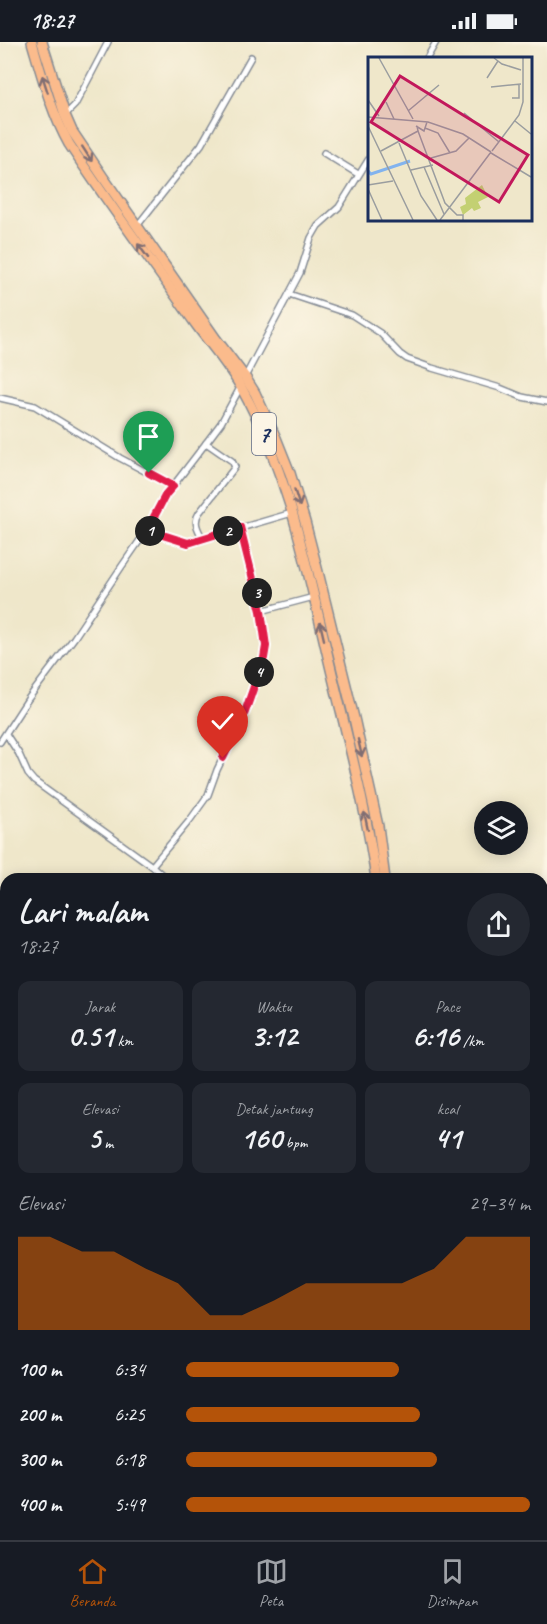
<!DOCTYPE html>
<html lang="id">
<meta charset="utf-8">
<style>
body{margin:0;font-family:Caveat,sans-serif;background:#242831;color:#f1f3f6;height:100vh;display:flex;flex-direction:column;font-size:22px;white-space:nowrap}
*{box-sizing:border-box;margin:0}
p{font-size:20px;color:#9ea1a6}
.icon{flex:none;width:33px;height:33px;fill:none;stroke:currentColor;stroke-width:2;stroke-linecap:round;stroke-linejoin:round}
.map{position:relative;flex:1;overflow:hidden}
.details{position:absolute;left:0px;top:831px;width:548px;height:668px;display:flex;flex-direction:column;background:#171b24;border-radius:18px 18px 0 0;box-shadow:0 3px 15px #0003}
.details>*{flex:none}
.buttons{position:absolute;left:474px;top:759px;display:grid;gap:12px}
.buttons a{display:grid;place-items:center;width:54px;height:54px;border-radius:50%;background:#171b24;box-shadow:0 3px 15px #0003;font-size:30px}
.pin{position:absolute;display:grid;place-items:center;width:51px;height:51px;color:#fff;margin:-62px -26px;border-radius:50% 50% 50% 0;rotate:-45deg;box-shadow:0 0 6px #0007}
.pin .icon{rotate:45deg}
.km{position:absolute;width:30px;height:30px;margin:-15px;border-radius:50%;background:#222;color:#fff;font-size:16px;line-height:30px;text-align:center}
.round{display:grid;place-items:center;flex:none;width:63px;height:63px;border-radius:32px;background:#242831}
.summary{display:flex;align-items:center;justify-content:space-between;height:102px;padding:0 18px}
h1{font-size:33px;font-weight:800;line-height:45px}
.stats{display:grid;grid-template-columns:repeat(3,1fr);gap:9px;height:102px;padding:6px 18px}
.stats div{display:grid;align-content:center;border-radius:12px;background:#242831;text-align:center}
.stats b{font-size:30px;font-weight:800}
.stats small{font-size:16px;font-weight:400}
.stats p{font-size:16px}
.chart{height:168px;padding:12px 18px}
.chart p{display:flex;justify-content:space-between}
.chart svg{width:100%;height:108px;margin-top:6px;fill:#b45309;opacity:.7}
ul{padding:0 18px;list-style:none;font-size:20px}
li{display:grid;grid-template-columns:96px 72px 1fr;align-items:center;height:45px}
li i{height:15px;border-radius:8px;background:#b45309}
.status{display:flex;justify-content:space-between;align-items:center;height:42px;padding:0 30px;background:#171b24;direction:ltr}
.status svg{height:16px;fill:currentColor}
.tabs{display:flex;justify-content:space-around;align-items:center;height:84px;border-top:2px solid #363941;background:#171b24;font-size:16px;color:#9ea1a6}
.tabs a{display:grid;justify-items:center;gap:3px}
.tabs .on{color:#b45309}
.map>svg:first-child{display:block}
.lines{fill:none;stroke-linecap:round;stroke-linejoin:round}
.street-casing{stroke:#858b94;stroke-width:8}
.highway-casing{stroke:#858b94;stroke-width:12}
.street{stroke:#fff;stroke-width:5}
.highway{stroke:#fbbb8c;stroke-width:9}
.oneway{stroke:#806e73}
.route-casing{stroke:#fff;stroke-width:12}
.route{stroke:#e11d48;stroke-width:8}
.labels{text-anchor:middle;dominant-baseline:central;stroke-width:5;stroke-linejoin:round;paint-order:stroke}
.shield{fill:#fcf5e5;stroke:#5e6a86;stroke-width:1.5}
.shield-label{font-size:24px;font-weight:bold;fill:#1b2f5e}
.inset-river{fill:none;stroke:#82b3ee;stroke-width:3}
.inset-road{fill:none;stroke:#9a9d9f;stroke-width:1.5}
.view{fill:#c2185b;fill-opacity:0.15;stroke:#c2185b;stroke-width:3}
.inset-edge{fill:none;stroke:#1b2f5e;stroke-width:3}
</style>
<div class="status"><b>18:27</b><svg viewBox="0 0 49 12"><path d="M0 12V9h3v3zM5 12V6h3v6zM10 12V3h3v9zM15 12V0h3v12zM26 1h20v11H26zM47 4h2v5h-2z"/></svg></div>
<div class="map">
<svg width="547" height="1498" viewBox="0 0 547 1498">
<rect width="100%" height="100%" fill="#fcf5e5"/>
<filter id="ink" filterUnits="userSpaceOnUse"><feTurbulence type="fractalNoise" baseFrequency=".0167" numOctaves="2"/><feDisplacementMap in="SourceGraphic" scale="12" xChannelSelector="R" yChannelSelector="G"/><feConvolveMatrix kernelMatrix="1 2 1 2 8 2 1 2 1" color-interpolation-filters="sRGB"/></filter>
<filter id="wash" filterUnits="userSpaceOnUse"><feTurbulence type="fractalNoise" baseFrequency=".008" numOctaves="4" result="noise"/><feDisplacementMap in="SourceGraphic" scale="24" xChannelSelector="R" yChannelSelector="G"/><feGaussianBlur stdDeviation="1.35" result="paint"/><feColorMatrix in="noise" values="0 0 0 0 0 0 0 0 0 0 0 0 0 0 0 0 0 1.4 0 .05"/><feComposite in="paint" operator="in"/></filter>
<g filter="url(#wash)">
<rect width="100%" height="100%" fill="#efe7ca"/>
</g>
<g filter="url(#ink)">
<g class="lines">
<defs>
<g id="street">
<polyline points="427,16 436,0"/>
<polyline points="65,73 75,63 108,0"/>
<polyline points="324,111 358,132"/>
<polyline points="137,184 201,103 251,15"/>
<polyline points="289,252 352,273 380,291 400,312 407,317 432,326 500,346 522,355 547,360"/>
<polyline points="245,335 300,231 311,196 318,184 339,165 370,115"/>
<path d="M241 344 221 381 206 401 232 419 235 425 199 471C193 480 198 488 203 497L292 471"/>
<polyline points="0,356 35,364 120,416 173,444 206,401"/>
<polyline points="147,488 185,501 203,497"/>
<polyline points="261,569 314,555"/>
<polyline points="6,692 19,712 28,732 34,739 152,824 167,837"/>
<polyline points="0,700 28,657 74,596 122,524 147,488 166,452 173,444"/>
<polyline points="152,824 190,778 208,753 217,728 245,670 264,617 266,604 261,569 240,485"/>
<polyline points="542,922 547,874"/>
<polyline points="542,975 547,976"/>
<polyline points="542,1009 547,1010"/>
<polyline points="542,1102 547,1103"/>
<polyline points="542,1126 547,1126"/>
<polyline points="0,1130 6,1130"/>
<polyline points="542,1150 547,1151"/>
<polyline points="542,1184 547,1184"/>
</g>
<g id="highway">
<path d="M32 0C42 34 52 72 69 102 109 163 153 221 195 281 210 302 230 324 242 347 289 432 307 526 329 619 346 691 366 764 376 837"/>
<polyline points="42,0 65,73 72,89 103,135 216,297 245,335 255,351 276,396 290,431 305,480 318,530 354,676 378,784 385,837"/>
<polyline points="379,1492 379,1498"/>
<polyline points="387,1492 387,1498"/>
</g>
</defs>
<use href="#street" class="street-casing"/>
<use href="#highway" class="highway-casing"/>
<use href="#street" class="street"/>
<use href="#highway" class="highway"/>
</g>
<defs><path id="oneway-shaft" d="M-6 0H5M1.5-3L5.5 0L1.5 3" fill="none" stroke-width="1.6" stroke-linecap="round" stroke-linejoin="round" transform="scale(1.5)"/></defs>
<g class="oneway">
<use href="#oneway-shaft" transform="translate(45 42) rotate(-108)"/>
<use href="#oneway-shaft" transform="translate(87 112) rotate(57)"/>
<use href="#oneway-shaft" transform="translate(143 209) rotate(-126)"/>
<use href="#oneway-shaft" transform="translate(297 456) rotate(72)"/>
<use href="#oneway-shaft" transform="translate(322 589) rotate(-103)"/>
<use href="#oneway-shaft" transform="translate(360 706) rotate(77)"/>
<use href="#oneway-shaft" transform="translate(366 779) rotate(-102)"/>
</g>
</g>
<g class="lines" filter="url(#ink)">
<defs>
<polyline id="route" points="149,431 173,444 166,452 147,488 188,501 240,485 261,569 266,604 264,616 245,670 223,716"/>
</defs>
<use href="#route" class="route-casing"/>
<use href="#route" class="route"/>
</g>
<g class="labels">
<rect class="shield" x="252" y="371" width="24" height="42" rx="4.5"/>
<g class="shield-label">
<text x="264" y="392">7</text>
</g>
</g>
<g transform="translate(368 15)">
<rect width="164" height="164" fill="#efe7ca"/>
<path d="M114 128 120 140 110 145 113 151 106 154 104 151 95 158 92 150 98 147 97 141Z" fill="#c3d072"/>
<path class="inset-river" d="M0 114 3 117 42 104"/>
<path class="inset-road" d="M11 1 45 62M126 1 134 7 153 13M119 21 130 4M123 30 153 27M144 41H151V28M0 43 11 59M18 45 26 62M40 54 71 28M96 56 131 85M0 60 60 65 95 77 123 95M147 64 163 77M0 69 45 163M48 69 56 74 59 65M57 71 70 76 82 96M50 74 77 146 89 158H95V163M31 86 53 139 69 163M13 94 50 74 49 69M124 94 151 58 155 45V1M123 96 163 120M63 101 88 94 101 81M56 110 76 157M43 113 65 108M0 128 25 124M0 132 14 163M72 163 123 95"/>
<path class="view" d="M32 19 160 98 131 145 3 65Z"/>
<rect width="164" height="164" class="inset-edge"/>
</g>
</svg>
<div class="buttons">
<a><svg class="icon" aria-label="layers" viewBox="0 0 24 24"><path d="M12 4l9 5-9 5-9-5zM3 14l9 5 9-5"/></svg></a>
</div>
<div class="pin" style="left:149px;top:431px;background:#1e9e55"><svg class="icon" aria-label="arrive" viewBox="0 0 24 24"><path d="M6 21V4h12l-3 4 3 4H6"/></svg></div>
<div class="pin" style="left:223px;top:716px;background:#d93025"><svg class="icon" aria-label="check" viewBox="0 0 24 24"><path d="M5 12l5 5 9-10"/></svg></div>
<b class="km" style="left:150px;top:489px">1</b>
<b class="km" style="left:228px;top:489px">2</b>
<b class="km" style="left:257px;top:551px">3</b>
<b class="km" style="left:259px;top:630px">4</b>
<section class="details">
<div class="summary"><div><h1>Lari malam</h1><p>18:27</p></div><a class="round"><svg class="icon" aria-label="share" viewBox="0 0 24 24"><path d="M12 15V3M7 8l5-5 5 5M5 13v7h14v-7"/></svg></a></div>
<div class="stats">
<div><p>Jarak</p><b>0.51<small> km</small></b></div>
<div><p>Waktu</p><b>3:12</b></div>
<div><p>Pace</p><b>6:16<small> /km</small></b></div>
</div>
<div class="stats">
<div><p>Elevasi</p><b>5<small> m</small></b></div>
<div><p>Detak jantung</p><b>160<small> bpm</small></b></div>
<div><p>kcal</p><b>41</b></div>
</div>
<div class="chart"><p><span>Elevasi</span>29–34 m</p>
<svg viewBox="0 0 160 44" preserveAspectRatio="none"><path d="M0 44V6L10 6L20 12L30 12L40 19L50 25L60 38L70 38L80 32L90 25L100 25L110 25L120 25L130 19L140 6L150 6L160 6V44z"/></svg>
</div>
<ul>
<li><b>100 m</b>6:34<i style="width:62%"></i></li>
<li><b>200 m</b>6:25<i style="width:68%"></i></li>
<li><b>300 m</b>6:18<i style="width:73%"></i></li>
<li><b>400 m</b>5:49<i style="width:100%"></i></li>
</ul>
</section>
</div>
<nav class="tabs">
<a class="on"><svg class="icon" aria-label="home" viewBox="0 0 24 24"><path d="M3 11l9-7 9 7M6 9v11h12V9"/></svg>Beranda</a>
<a><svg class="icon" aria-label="map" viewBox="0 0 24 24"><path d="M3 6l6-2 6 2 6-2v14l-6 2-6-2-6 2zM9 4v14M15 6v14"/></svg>Peta</a>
<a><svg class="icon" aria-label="saved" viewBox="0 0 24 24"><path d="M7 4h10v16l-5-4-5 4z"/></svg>Disimpan</a>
</nav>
